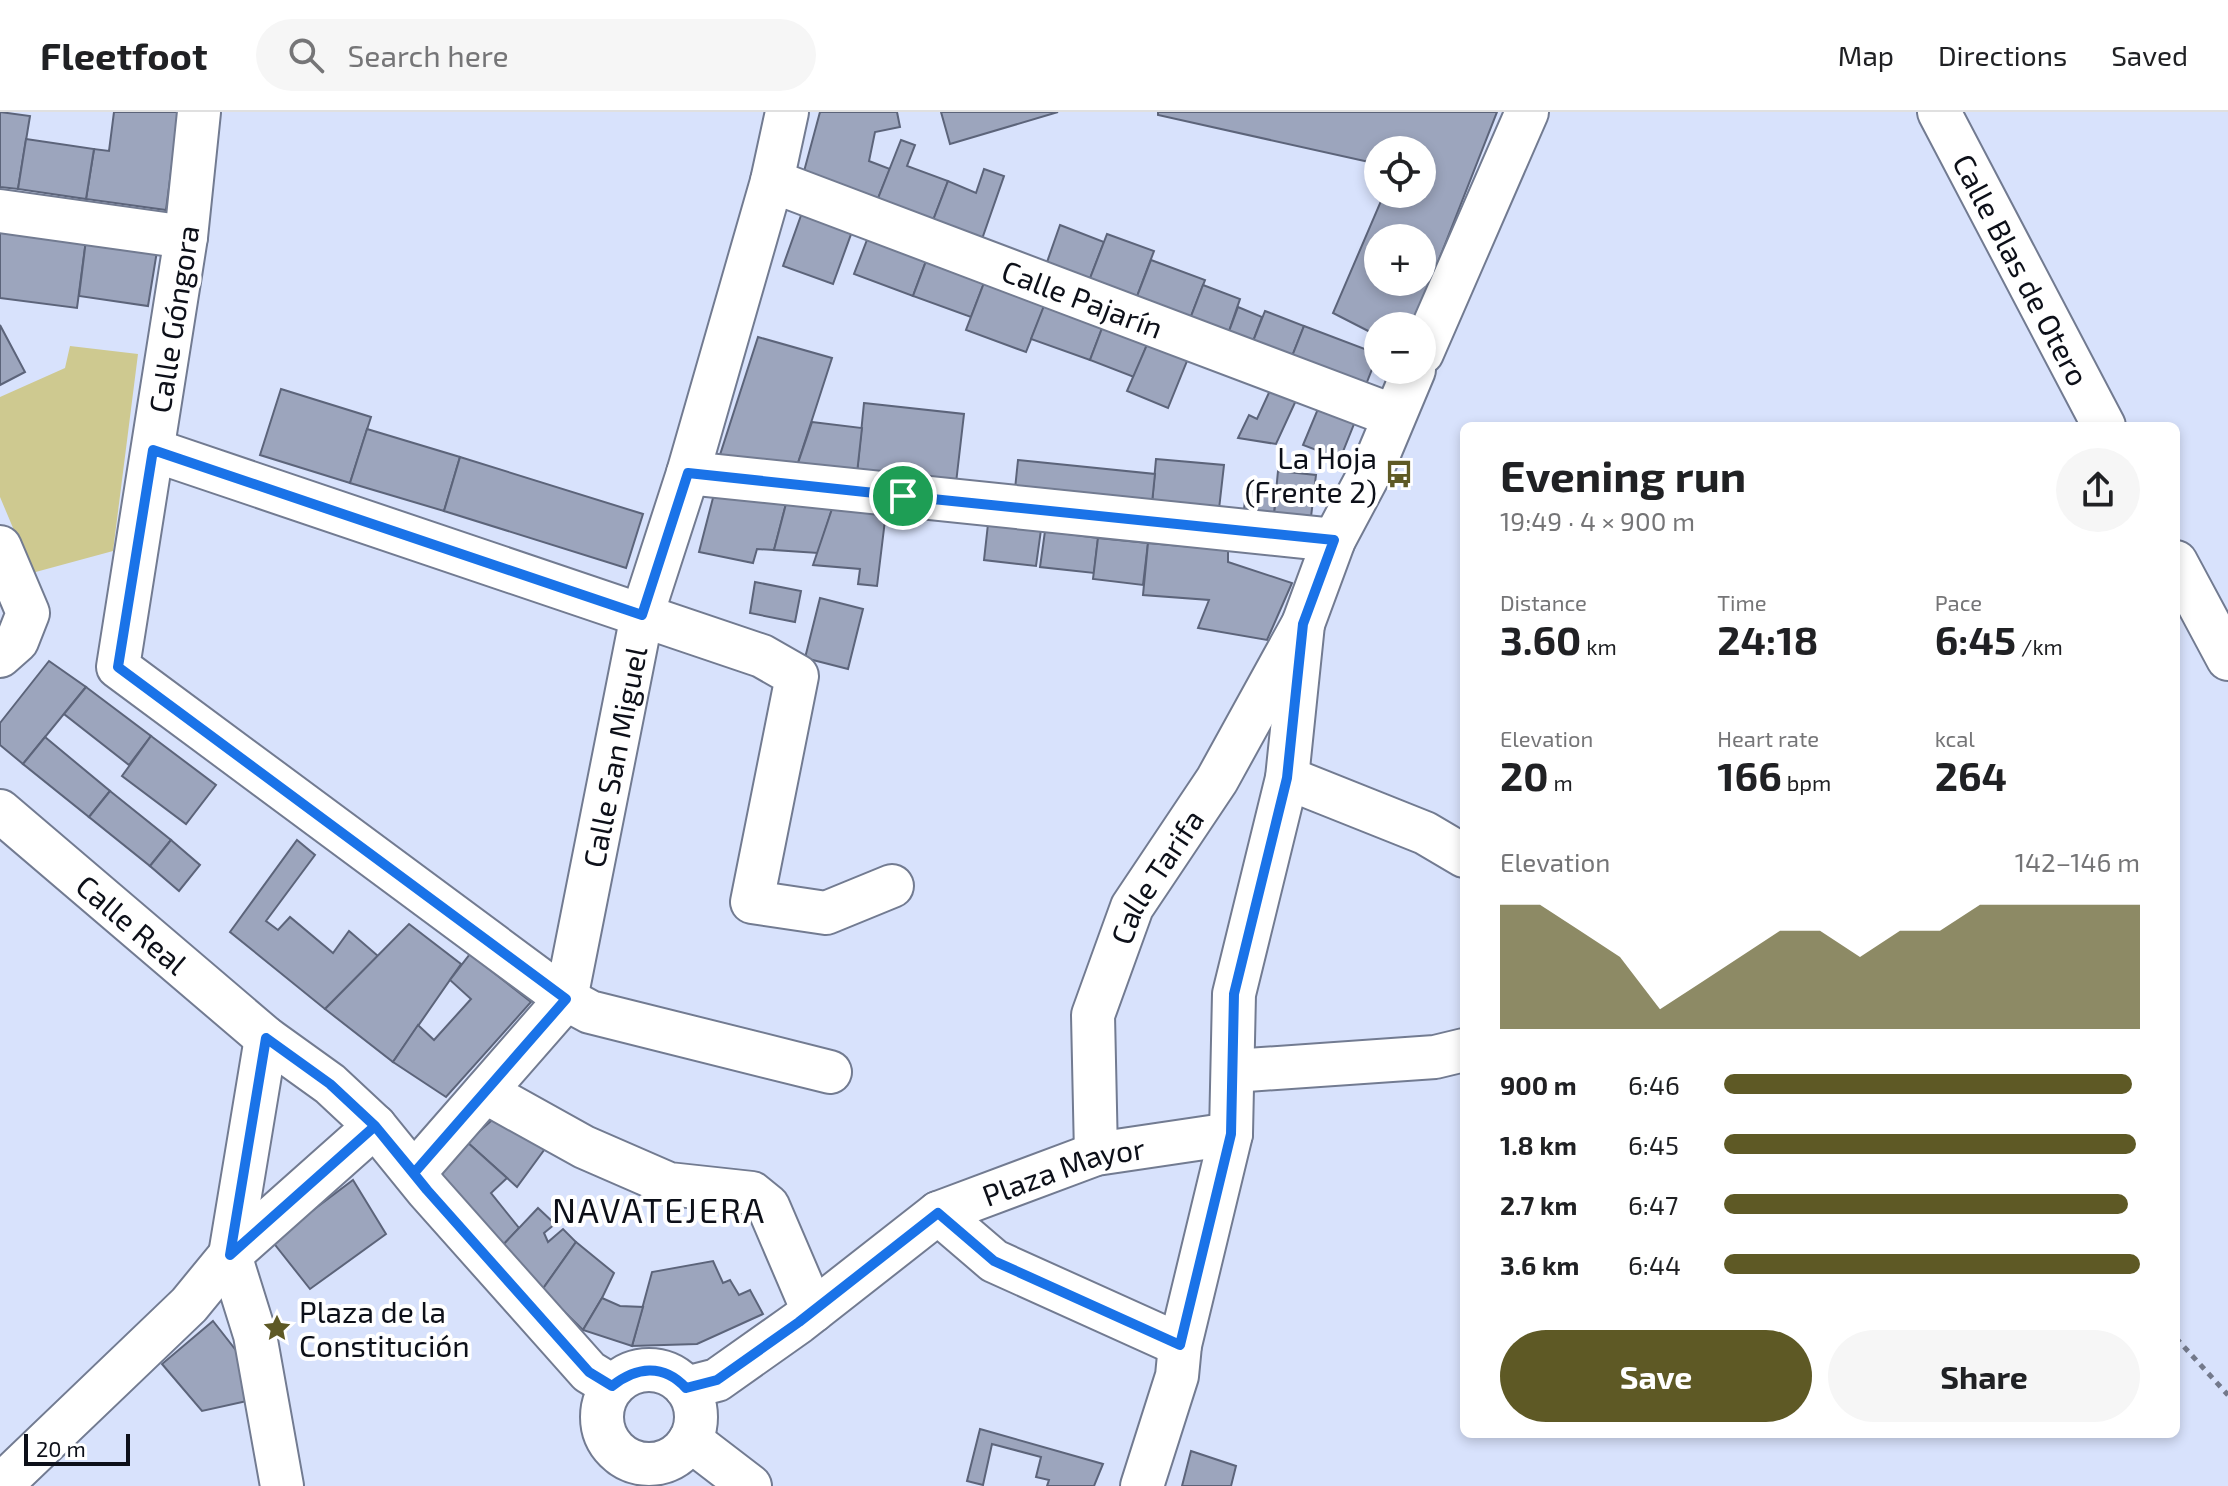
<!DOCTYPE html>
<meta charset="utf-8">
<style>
body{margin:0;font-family:"Exo 2",sans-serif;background:#f6f6f6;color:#202124;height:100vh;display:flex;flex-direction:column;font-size:30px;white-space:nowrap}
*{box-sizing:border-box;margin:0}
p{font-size:26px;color:#757577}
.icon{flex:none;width:44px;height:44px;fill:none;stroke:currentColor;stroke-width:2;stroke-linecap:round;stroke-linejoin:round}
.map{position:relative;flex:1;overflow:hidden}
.panel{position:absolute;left:1460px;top:310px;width:720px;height:1016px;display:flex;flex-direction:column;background:#fff;border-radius:12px;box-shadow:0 4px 12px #0003}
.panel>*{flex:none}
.controls{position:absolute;left:1364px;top:24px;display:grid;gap:16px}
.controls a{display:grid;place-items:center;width:72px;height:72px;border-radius:50%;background:#fff;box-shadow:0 4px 12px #0003;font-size:40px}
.scale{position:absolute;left:24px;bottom:20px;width:106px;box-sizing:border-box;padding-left:8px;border:4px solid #0d1019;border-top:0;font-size:22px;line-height:28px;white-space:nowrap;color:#0d1019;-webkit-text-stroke:6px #fff;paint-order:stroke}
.pin{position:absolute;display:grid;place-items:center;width:68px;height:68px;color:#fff;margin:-34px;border:4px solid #fff;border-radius:50%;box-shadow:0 2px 8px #0007}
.round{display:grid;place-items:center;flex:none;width:84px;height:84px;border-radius:42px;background:#f6f6f6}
.summary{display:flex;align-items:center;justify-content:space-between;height:136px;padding:0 40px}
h1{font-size:44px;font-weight:700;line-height:60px}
.stats{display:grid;grid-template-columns:repeat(3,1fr);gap:12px;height:136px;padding:8px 40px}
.stats div{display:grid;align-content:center}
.stats b{font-size:40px;font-weight:700}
.stats small{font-size:22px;font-weight:400}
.stats p{font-size:22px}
.chart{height:224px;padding:16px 40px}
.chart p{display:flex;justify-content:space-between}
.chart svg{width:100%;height:144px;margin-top:8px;fill:#5e5925;opacity:.7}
.action{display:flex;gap:16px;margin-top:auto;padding:16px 40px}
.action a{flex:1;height:92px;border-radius:48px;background:#5e5925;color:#fff;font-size:32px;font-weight:700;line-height:92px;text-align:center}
.action a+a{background:#f6f6f6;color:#202124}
ul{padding:0 40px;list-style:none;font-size:26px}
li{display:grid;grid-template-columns:128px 96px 1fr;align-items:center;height:60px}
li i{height:20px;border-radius:10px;background:#5e5925}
header{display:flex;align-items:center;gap:48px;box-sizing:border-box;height:112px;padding:0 40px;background:#fff;border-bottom:2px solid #e0e0e0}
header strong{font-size:38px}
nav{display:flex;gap:44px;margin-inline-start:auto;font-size:28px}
.search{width:560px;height:72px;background:#f6f6f6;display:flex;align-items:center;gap:20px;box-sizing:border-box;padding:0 28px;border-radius:44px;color:#757577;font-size:30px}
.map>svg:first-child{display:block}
.green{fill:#cec990}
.building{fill:#9ca5bd;stroke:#5c647a;stroke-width:2;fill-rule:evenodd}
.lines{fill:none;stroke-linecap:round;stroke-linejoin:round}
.minor-casing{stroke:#727b91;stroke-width:46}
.path{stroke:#73798b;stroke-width:5;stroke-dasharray:6 6;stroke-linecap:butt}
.minor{stroke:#fff;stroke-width:42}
.route-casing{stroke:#fff;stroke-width:16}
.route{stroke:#1a73e8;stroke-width:10}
.labels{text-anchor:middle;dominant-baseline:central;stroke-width:8;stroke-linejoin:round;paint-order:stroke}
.street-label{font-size:30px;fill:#0d1019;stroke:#fff}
.poi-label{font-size:30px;fill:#0d1019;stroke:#fff;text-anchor:end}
.quarter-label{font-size:34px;letter-spacing:2px;fill:#0d1019;stroke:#fff}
</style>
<header>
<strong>Fleetfoot</strong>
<div class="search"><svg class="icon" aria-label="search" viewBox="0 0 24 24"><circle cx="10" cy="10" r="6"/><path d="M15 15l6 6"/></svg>Search here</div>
<nav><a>Map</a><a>Directions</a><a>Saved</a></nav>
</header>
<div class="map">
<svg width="2228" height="1374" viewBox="0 0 2228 1374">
<rect width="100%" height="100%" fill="#d8e2fc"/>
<polygon class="green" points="70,234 138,242 113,439 32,461 0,385 0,285 65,256"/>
<g class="building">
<polygon points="0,0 30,4 18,77 0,75"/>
<polygon points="114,0 179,0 166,98 86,87 94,37 109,39"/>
<polygon points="820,0 897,0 900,15 875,20 869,49 890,57 877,89 803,63"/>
<polygon points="941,0 1058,0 950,32"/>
<path d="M1158 0H1497L1413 214H1378V224L1333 201 1384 82H1422V38H1378V52L1158 3ZM1378 126H1422V170H1378Z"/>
<polygon points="26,27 94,37 86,87 18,77"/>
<polygon points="901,28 915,33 907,54 948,69 932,111 877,89"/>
<polygon points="984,57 1004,64 982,127 932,111 948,69 976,81"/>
<polygon points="804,95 854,114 833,172 783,154"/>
<polygon points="1060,113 1104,130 1089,169 1046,153"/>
<polygon points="0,116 86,128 77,196 0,186"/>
<polygon points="870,120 929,141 913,184 854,162"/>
<polygon points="1107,122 1154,139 1136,187 1089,169"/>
<polygon points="86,128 157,139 148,194 79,184"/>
<polygon points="929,141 987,163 971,205 913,184"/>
<polygon points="1151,148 1205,168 1190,207 1136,187"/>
<polygon points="987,163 1048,185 1026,240 966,218"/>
<polygon points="1203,173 1240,187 1228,222 1190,207"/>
<polygon points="1049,181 1104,211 1090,248 1031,227"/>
<polygon points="1238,195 1262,205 1252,232 1228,222"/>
<polygon points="1265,199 1304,214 1291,247 1252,232"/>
<polygon points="1104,211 1149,228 1134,265 1090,248"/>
<polygon points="0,213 25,260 0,273"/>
<polygon points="1304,214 1378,242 1365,275 1291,247"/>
<polygon points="758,225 832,246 797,354 719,346"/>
<polygon points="1149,228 1189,244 1168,296 1127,279"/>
<polygon points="1272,274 1298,284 1276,332 1238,326 1249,303 1257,307"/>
<polygon points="281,277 371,305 350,371 260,343"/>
<polygon points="864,291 964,302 956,371 857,361"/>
<polygon points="1320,292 1356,307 1340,347 1303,333"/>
<polygon points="812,310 862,316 857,361 797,354"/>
<polygon points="367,317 460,345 444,399 350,371"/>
<polygon points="460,345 643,402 626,456 444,399"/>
<polygon points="1156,347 1224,353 1219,397 1152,391"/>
<polygon points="1018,348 1155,362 1152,391 1015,377"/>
<polygon points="1278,359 1316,363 1311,405 1274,401"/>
<polygon points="1246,378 1276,382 1274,401 1244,398"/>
<polygon points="714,382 787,388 774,438 757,437 753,451 699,440"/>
<polygon points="787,388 833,394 818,441 774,438"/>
<polygon points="833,394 886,400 877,474 858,472 860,457 813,453"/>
<polygon points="988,412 1041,418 1036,454 984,448"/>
<polygon points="1045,419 1098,426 1094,461 1040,455"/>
<polygon points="1098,426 1148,431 1143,473 1093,467"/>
<polygon points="1148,431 1228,438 1228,450 1292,471 1267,528 1198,516 1209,488 1143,483"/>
<polygon points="755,470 801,479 795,510 750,501"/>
<polygon points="820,486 863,497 848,557 805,546"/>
<polygon points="49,549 86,575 23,652 0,633 0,611"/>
<polygon points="86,575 151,624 129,653 64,602"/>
<polygon points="151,624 216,673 186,712 122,664"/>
<polygon points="45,625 110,679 89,705 23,652"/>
<polygon points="110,679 171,728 150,754 89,705"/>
<polygon points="171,728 200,753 179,779 150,754"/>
<polygon points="297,728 315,743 266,809 278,818 290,805 333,841 349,819 378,844 325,897 230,820"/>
<polygon points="409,812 461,852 393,950 325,897"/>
<polygon points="470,842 531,890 446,985 393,950 418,913 434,928 471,887 450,868"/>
<polygon points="499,1002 547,1034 517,1075 467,1030"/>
<polygon points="467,1030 507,1066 491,1081 519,1116 502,1134 436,1060"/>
<polygon points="353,1068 386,1122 310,1177 272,1129"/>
<polygon points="538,1096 555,1112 544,1121 548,1130 563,1117 576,1130 542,1178 502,1134"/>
<polygon points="576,1130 614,1161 602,1186 583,1218 542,1178"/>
<polygon points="713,1149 723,1171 730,1168 739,1183 750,1178 763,1202 697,1232 632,1234 652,1160"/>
<polygon points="602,1186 620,1194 643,1195 632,1234 583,1218"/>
<polygon points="213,1209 238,1241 247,1289 202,1299 162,1252"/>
<polygon points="980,1317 1103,1352 1094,1374 1047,1374 1049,1368 1036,1365 1041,1345 992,1332 983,1373 967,1369"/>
<polygon points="1191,1339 1236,1354 1231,1374 1182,1374"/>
</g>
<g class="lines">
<defs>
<g id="minor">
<polyline points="199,0 186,125 118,555 566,887 590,900 830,960"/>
<path id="s1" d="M1939 0 2104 314"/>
<path id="s2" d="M772 69 1394 304"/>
<polyline points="0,99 186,125"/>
<polyline points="1422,241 1527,0"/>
<polyline points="153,338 762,544 797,564 752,790 826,801 892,774"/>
<polyline points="688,361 1334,428"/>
<polyline points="0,435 28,501 17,529 0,544"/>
<polyline points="2176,450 2228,547"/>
<polyline points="1287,666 1425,721 1464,744"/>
<path id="s3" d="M0 699 266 926 330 972 375 1014 427 1078 589 1260 612 1274"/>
<polyline points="266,926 230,1143 255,1223 282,1374"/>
<polyline points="1233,959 1435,945 1464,938"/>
<polyline points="485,980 584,1035 669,1072 752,1081 768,1094 813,1199"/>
<path id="s4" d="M1096 1042 1093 903 1132 795 1217 668 1303 512 1334 428 1375 351 1414 258"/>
<path id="s5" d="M414 1061 566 887 642 503 688 361 772 69 787 0"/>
<polyline points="938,1101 994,1149 1180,1233"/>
<circle cx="649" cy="1305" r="47"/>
<path id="s6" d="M686 1276 717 1268 799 1210 938 1101 1096 1042 1231 1022"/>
<polyline points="690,1328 750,1374"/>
<polyline points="0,1374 189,1193 230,1143 375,1014"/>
<polyline points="1142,1374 1177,1264 1180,1233 1231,1022 1234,882 1287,666 1303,512"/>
</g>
</defs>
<use href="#minor" class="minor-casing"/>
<polyline class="path" points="2176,1226 2228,1283"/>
<use href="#minor" class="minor"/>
</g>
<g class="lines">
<defs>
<path id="route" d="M903 384 688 361 642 503 153 338 118 555 566 887 414 1061 375 1014 230 1143 266 926 330 972 375 1014 427 1078 589 1260 612 1274C636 1255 663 1251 686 1276L717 1268 799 1210 938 1101 994 1149 1180 1233 1231 1022 1234 882 1287 666 1303 512 1334 428 903 384"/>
</defs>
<use href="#route" class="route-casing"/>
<use href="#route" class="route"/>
</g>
<defs>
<symbol id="bus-bare" viewBox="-9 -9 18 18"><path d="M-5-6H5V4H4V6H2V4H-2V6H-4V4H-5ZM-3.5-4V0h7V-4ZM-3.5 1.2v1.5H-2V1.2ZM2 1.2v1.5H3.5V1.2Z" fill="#5e5925" stroke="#fff" stroke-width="2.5" paint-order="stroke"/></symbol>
<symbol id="sight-bare" viewBox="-9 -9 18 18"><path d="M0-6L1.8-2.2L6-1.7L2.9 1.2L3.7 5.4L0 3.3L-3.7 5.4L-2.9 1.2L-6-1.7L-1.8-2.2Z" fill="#5e5925" stroke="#fff" stroke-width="2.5" paint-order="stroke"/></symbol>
</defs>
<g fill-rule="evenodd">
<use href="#bus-bare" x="1379" y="342" width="40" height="40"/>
<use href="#sight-bare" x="257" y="1196" width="40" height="40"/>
</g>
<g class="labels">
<g class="street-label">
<text stroke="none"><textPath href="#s1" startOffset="178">Calle Blas de Otero</textPath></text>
<text stroke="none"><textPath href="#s2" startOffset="332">Calle Pajarín</textPath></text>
<text transform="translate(173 207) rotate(-81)">Calle Góngora</text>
<text stroke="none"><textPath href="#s5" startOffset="478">Calle San Miguel</textPath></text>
<text stroke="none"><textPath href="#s4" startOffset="292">Calle Tarifa</textPath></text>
<text stroke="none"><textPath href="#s3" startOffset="174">Calle Real</textPath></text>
<text stroke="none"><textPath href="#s6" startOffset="442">Plaza Mayor</textPath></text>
</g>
<g class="poi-label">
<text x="1377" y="345">La Hoja<tspan x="1377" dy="34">(Frente 2)</tspan></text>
<text x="299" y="1199" text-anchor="start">Plaza de la<tspan x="299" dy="34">Constitución</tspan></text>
</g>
<g class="quarter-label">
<text x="659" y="1097">NAVATEJERA</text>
</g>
</g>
</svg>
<div class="controls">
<a><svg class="icon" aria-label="locate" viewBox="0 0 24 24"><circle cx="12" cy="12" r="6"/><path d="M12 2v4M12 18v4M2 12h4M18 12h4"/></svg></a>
<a>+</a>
<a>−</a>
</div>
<div class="scale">20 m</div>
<div class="pin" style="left:903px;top:384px;background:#1e9e55"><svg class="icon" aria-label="arrive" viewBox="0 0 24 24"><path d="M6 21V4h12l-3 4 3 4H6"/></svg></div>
<section class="panel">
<div class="summary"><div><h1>Evening run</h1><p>19:49 · 4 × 900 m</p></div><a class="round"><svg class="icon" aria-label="share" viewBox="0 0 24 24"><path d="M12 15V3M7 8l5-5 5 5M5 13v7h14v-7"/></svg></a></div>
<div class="stats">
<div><p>Distance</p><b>3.60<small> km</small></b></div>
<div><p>Time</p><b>24:18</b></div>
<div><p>Pace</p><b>6:45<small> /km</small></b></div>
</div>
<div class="stats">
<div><p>Elevation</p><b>20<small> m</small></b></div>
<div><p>Heart rate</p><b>166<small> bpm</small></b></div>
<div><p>kcal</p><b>264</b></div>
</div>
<div class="chart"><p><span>Elevation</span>142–146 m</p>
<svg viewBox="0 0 160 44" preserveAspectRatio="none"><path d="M0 44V6L10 6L20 14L30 22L40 38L50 30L60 22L70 14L80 14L90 22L100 14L110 14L120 6L130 6L140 6L150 6L160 6V44z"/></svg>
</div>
<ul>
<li><b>900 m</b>6:46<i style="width:98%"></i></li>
<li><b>1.8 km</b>6:45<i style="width:99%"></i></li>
<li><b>2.7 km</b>6:47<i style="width:97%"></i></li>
<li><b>3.6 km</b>6:44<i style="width:100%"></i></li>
</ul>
<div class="action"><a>Save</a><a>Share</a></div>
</section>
</div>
